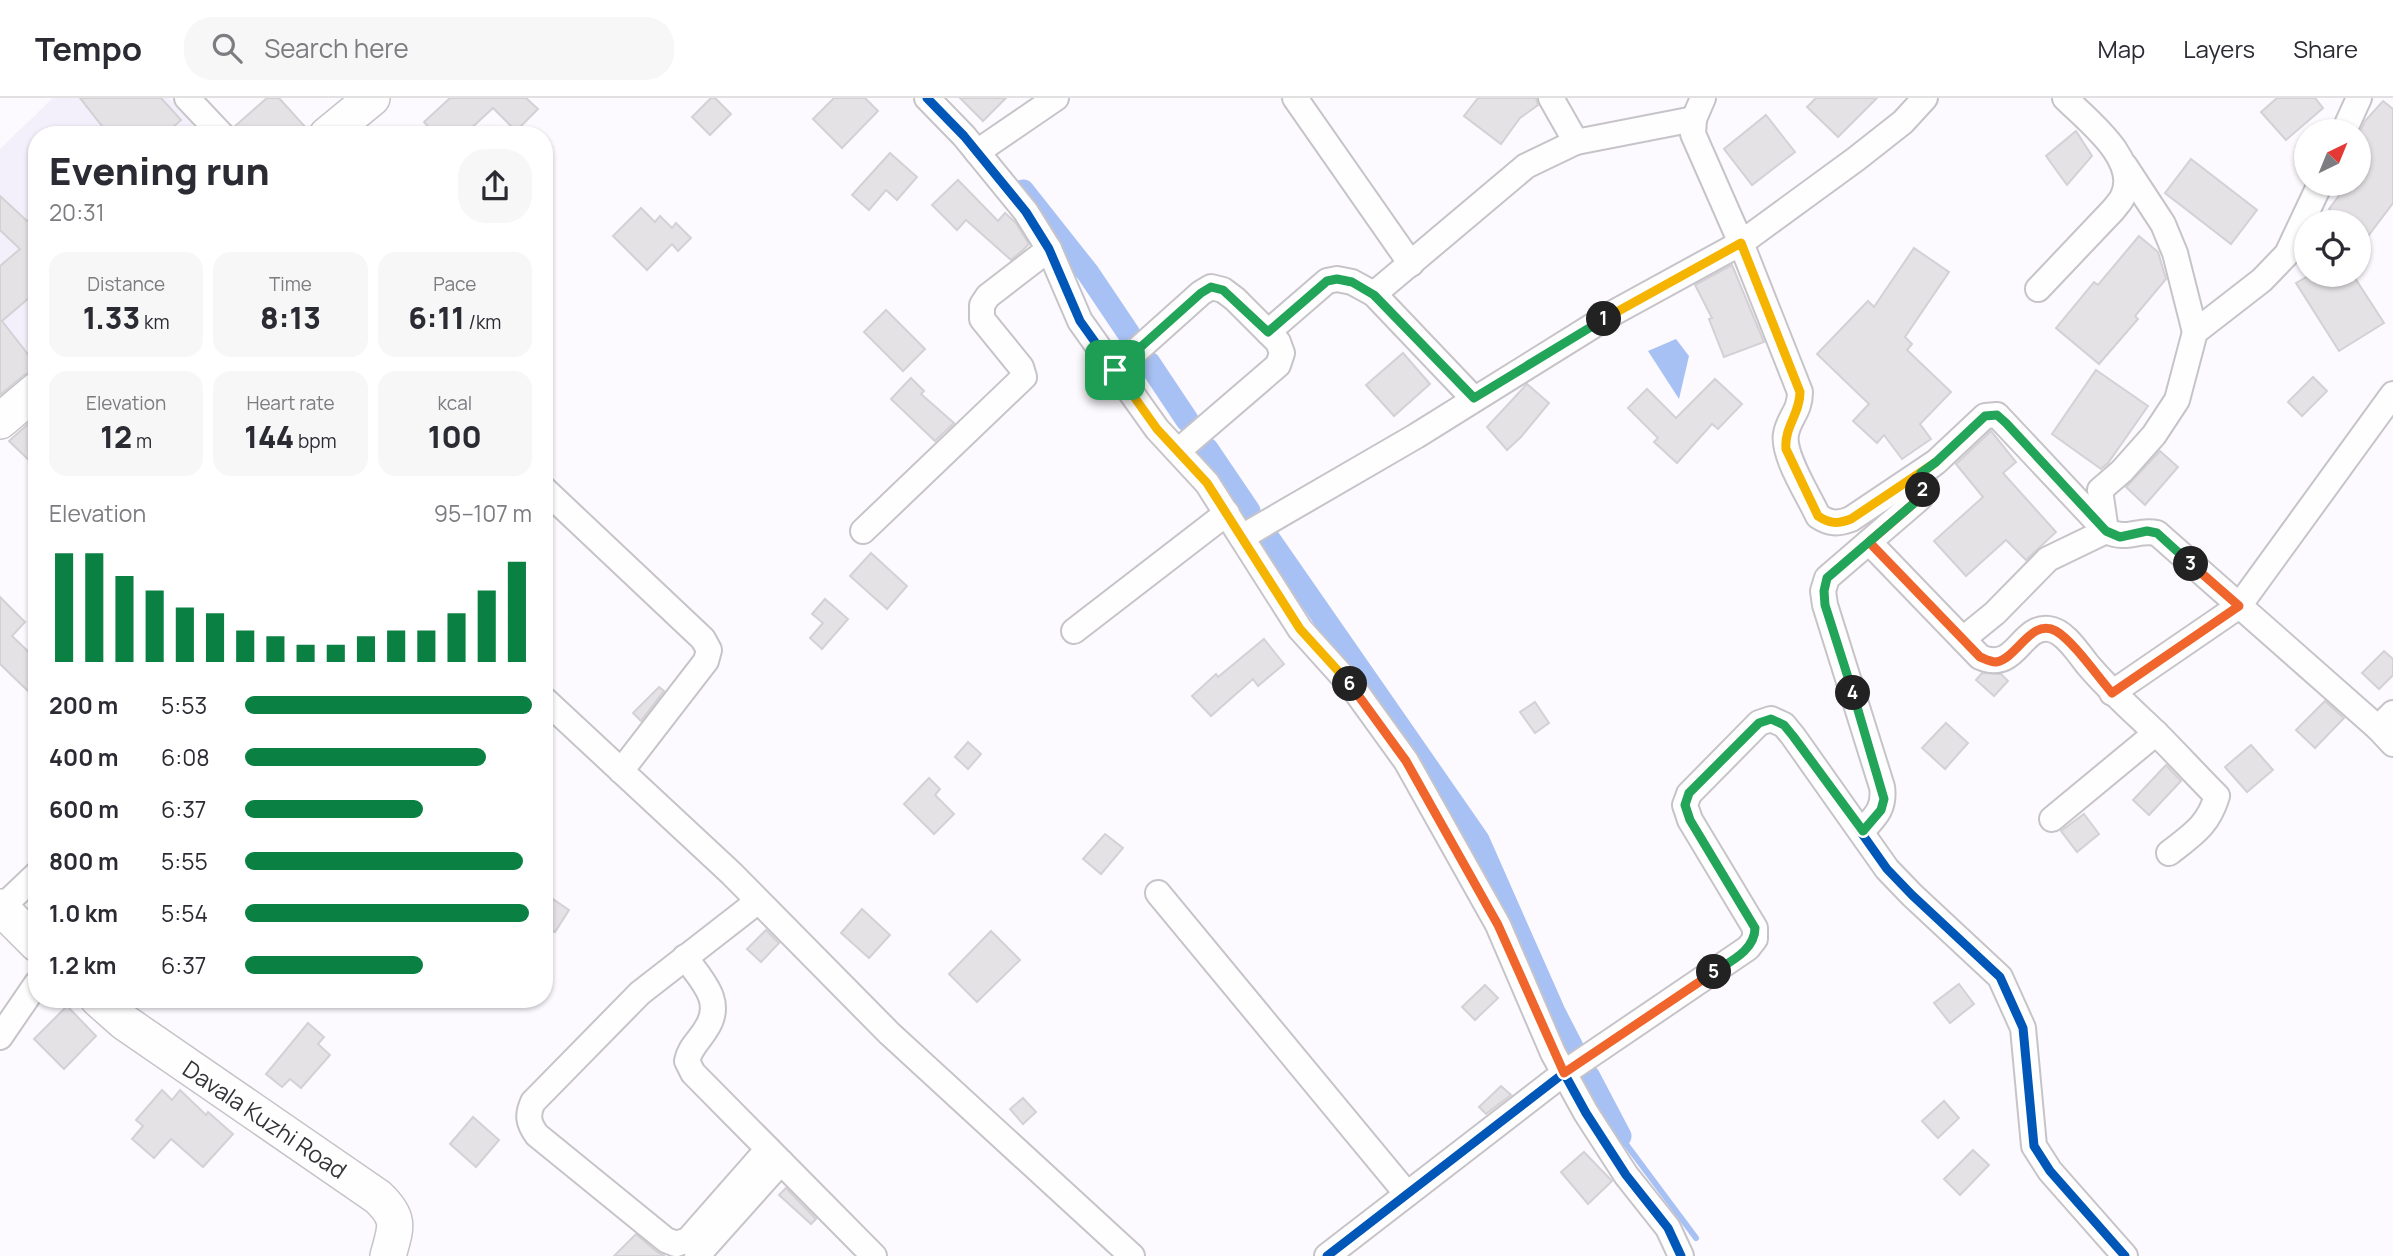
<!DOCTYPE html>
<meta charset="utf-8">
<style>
body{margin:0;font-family:Manrope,sans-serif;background:#f7f7f7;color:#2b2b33;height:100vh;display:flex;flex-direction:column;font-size:26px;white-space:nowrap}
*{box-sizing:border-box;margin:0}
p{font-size:23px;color:#7c7c81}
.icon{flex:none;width:38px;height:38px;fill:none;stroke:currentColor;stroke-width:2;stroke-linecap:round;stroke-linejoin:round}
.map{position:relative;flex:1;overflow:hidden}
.drawer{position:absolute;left:28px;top:28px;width:525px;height:882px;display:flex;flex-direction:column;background:#fff;border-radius:28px;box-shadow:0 2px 5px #0004}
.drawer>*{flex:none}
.needle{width:46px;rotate:43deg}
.controls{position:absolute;left:2294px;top:21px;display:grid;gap:14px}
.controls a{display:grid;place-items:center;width:77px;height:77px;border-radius:50%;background:#fff;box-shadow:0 2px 5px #0004;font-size:35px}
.pin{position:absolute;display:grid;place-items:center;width:60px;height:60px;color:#fff;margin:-30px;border-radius:14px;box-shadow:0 4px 10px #0006}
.km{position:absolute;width:35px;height:35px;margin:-18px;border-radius:50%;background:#222;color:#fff;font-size:19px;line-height:35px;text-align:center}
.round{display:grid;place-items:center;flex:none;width:74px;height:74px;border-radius:28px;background:#f7f7f7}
.headline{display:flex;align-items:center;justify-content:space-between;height:119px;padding:0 21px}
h1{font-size:38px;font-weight:800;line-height:52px}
.stats{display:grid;grid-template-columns:repeat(3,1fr);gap:10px;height:119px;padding:7px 21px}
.stats div{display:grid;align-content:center;border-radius:18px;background:#f7f7f7;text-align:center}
.stats b{font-size:30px;font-weight:800}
.stats small{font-size:19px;font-weight:400}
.stats p{font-size:19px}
.chart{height:196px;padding:14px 21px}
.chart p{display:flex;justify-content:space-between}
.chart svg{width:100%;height:126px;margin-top:7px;stroke:#0b8043;stroke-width:6}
ul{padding:0 21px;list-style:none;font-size:23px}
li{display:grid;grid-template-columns:112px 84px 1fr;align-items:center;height:52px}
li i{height:18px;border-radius:9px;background:#0b8043}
header{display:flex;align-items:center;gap:42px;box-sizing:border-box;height:98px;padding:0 35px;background:#fff;border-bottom:2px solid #e1e1e2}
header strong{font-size:33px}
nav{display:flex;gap:38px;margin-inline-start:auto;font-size:24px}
.search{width:490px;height:63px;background:#f7f7f7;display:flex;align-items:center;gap:18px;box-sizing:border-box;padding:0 24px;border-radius:28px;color:#7c7c81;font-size:26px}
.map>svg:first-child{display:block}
.built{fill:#f3effb}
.water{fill:#a8c1f4}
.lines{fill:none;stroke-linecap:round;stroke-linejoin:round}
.stream{stroke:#a8c1f4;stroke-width:6}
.canal{stroke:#a8c1f4;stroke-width:23}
.building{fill:#e5e2e6;stroke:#d4d1d5;stroke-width:2}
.street-casing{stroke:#c6c4c8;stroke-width:28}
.secondary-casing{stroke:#c6c4c8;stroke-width:38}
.street{stroke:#fffeff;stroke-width:24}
.secondary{stroke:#fffeff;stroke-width:35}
.cycleway-casing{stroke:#fff;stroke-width:13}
.cycleway{stroke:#0057b8;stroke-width:9}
.split-1-casing{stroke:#fff;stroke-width:14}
.split-2-casing{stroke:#fff;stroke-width:14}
.split-3-casing{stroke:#fff;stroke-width:14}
.split-4-casing{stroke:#fff;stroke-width:14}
.split-5-casing{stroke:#fff;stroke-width:14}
.split-6-casing{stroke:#fff;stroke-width:14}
.split-7-casing{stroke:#fff;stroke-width:14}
.split-1{stroke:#22a559;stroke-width:9}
.split-2{stroke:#f5b400;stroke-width:9}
.split-3{stroke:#f0652b;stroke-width:9}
.split-4{stroke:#22a559;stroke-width:9}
.split-5{stroke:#22a559;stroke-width:9}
.split-6{stroke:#f0652b;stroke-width:9}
.split-7{stroke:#f5b400;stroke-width:9}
.labels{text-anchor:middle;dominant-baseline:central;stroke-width:6;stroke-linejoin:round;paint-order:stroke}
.street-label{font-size:23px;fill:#353339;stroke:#fff}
</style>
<header>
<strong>Tempo</strong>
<div class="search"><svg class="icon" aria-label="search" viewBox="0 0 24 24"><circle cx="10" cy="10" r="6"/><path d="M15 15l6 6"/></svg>Search here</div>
<nav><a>Map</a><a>Layers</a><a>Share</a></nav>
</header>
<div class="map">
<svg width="2393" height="1158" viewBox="0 0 2393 1158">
<rect width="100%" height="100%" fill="#fcfafe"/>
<polygon class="built" points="53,0 169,0 205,37 37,37 37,279 0,312 0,51"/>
<polygon class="water" points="1676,241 1689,258 1679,301 1648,253"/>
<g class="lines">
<polyline class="stream" points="1620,1038 1696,1140"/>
<g class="canal">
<polyline points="1023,93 1088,175 1129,236"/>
<polyline points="1149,265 1187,322"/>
<polyline points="1207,351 1249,413"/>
<polyline points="1269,441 1478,742 1554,914 1572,949"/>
<polyline points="1589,979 1620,1038"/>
</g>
</g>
<g class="building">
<polygon points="80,0 161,0 181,22 164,37 109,37"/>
<polygon points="267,0 279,0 308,32 307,37 236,37 234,29"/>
<polygon points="450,0 526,0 538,11 516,33 493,10 464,37 436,37 424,24"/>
<polygon points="711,0 715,0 731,16 710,37 692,19"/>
<polygon points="834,0 865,0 878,13 842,50 813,21"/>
<polygon points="960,0 1006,0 983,23"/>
<polygon points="1478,0 1536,0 1538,7 1520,20 1501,46 1464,18"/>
<polygon points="1816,0 1877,0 1838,39 1807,9"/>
<polygon points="2277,0 2315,0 2323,10 2286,42 2261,14"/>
<polygon points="2383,3 2393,11 2393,105 2359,150 2359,124 2346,124 2329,111 2347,87 2349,89 2351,86 2359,86 2359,76 2369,62 2359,52 2359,36 2365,23"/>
<polygon points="1766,17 1795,54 1752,87 1724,51"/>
<polygon points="2076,33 2092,58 2067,87 2046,58"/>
<polygon points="890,55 917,79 897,102 886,92 869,112 852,97"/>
<polygon points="2191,61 2257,112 2231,146 2165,95"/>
<polygon points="958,82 998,123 1005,115 1015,124 1029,146 1023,152 1011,162 966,122 957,132 932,107"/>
<polygon points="0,98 27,123 37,116 37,193 2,223 37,268 37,272 24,277 0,297 0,168 20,151 0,132"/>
<polygon points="641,110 655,124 660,118 672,130 676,125 691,140 678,153 672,146 647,172 613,138"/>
<polygon points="2139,138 2158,154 2166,181 2135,218 2138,221 2099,266 2056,230 2094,184 2098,187"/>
<polygon points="1914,150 1949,174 1905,239 1912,246 1907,252 1951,294 1920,326 1931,341 1902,361 1884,337 1877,345 1853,323 1869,306 1817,256 1868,203 1874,209"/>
<polygon points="1732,167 1764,244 1724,259 1709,221 1712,220 1695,187"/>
<polygon points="2310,177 2353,177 2384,225 2339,253 2296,185"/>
<polygon points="886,212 925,251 903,273 864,234"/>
<polygon points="1403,255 1430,286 1394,318 1366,287"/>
<polygon points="2096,272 2148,308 2108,365 2101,371 2052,336"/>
<polygon points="2313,279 2327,293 2302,318 2288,304"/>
<polygon points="911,280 924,293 921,296 954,325 935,343 891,301"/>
<polygon points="1715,281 1742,306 1718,331 1712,326 1677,365 1654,344 1658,340 1628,310 1647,291 1676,320"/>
<polygon points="1527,286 1549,305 1521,339 1507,352 1487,329"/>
<polygon points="37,318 37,370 9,343"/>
<polygon points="1991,333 2016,364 2003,375 2056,434 2026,462 2006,442 1966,478 1934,443 1983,399 1956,366"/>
<polygon points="2160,353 2178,369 2145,407 2126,389"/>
<polygon points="871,455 907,488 887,511 850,478"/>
<polygon points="0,499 25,524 12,538 37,562 37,583 28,593 0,566"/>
<polygon points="825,501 848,521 822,551 810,540 823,525 812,516"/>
<polygon points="1264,541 1284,566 1258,588 1253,581 1211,618 1192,598 1216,576 1218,579"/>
<polygon points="2384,553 2393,561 2393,577 2379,591 2362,575"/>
<polygon points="1982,575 2001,576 2008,583 1994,598 1976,582"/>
<polygon points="659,589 664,593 641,623 633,615"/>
<polygon points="2325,603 2344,620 2315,650 2296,632"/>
<polygon points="1535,604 1549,625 1535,635 1520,614"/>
<polygon points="1946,625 1968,645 1945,671 1922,650"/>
<polygon points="968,644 981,656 968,671 955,659"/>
<polygon points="2251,647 2273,672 2247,694 2225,669"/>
<polygon points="2166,667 2181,683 2149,717 2133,702"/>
<polygon points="929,680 940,691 935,697 954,716 934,736 904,706"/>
<polygon points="2084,716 2099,736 2077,754 2061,733"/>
<polygon points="1105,736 1123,750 1101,776 1083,761"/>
<polygon points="544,795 569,812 555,834 544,827"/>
<polygon points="862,811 890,837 869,860 841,835"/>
<polygon points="766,832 779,845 761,864 747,851"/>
<polygon points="991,833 1020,862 977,904 949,876"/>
<polygon points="1959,886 1974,906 1950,925 1934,905"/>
<polygon points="1485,887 1498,900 1475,922 1462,909"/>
<polygon points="67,908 96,938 64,971 34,941"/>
<polygon points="308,925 324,939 318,946 330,957 301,990 290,981 282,989 266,976"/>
<polygon points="1501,988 1511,997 1486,1016 1479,1009"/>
<polygon points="162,992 172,1002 180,992 206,1017 208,1014 233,1036 203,1069 171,1041 154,1060 132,1041 143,1028 136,1022"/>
<polygon points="1023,1000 1036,1014 1023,1026 1010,1011"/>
<polygon points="1944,1003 1959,1020 1938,1040 1922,1023"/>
<polygon points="473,1019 499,1042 476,1069 450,1046"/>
<polygon points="1973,1052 1989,1067 1960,1097 1944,1081"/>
<polygon points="1584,1054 1612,1083 1588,1106 1561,1074"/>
<polygon points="786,1090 816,1121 811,1126 779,1097"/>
<polygon points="636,1136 657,1154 665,1158 614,1158"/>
</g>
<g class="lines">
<defs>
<g id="street">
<polyline points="187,0 222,37"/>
<polyline points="927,0 964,38 1026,114 1049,151 1080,223 1157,331 1207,385 1300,531 1354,591 1406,663 1498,827 1553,955 1586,1015 1626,1077 1668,1130 1681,1158"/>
<polyline points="1295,0 1411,166"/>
<polyline points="1551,0 1576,44"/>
<path d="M1703 0 1694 21 1693 36 1741 145 1800 294C1800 314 1789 319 1786 336 1782 357 1809 398 1818 418 1830 426 1838 426 1851 421L1936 364 1985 318 1997 317 2106 433C2128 443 2136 431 2157 435L2378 630 2393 646"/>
<polyline points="2344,33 2359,0"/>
<polyline points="977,54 1056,0"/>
<polyline points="2125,68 2163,126 2175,155 2195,234"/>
<path d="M2038 191 2113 112C2116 108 2121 103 2123 98 2140 62 2088 23 2065 0"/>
<polyline points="1374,196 1526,68 1576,44 1694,21"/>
<polyline points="1268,234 1327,183 1337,181 1352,184 1374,196 1474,301"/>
<polyline points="1115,272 1201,195 1211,189 1223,192 1235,201 1278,244 1282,255 1278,267 1178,353"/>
<polyline points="544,391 703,541 709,552 706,563 621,673"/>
<polyline points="863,433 1024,279 1021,269 982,221 982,207 988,198 1049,151"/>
<polyline points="1242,439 1416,338 1615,214 1741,145 1856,61 1903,24 1925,0"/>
<path d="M1869 444 1980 559C2017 575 2020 527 2049 531 2065 533 2078 555 2088 567 2109 592 2133 613 2157 636 2177 656 2197 678 2217 698 2208 728 2192 737 2169 755"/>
<polyline points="1074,533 1227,415"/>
<polyline points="1963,541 1995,515 2048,461 2106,433 2100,392 2122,373 2154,337 2177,302 2195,234 2262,182 2287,156 2320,86"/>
<polyline points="2112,595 2239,508 2393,296"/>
<polyline points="544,601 731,775 889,935 1132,1158"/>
<polyline points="2378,630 2393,615"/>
<polyline points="2052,721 2156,635"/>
<path d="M1862 733C1876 718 1885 710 1882 689L1825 507 1823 493 1827 480 1920 400 1925 388 1921 375 1932 367"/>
<polyline points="1158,795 1407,1096"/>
<path d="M757 804 640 895 533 1004C527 1017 528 1025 537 1037L666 1142 676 1146 688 1142 768 1051"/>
<polyline points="1,810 37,776"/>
<path d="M685 859C701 882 725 903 706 931 699 943 690 949 687 963L693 975 874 1158"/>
<polyline points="0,939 37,885"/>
<polyline points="697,1158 781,1064"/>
<polyline points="1327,1158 1564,975 1748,850 1755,841 1755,830 1690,722 1685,707 1689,696 1759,625 1771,621 1784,627 1793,638 1887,771 1912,797 2000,879 2023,930 2034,1048 2050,1073 2125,1158"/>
</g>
<g id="secondary">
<polyline points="327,37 372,0"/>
<polyline points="0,323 37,292"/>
<polyline points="0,809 37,846"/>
<path d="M98 901 124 924 378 1099C401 1121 396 1129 388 1158"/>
</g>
</defs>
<use href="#street" class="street-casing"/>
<use href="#secondary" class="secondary-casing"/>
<use href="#street" class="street"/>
<use href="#secondary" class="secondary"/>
<defs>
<g id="cycleway">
<polyline points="927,0 964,38 1026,114 1049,151 1080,223 1157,331 1207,385 1300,531 1354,591 1406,663 1498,827 1553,955 1586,1015 1626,1077 1668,1130 1681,1158"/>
<polyline points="1327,1158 1564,975 1748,850 1755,841 1755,830 1690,722 1685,707 1689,696 1759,625 1771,621 1784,627 1793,638 1887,771 1912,797 2000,879 2023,930 2034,1048 2050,1073 2125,1158"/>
</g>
</defs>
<use href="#cycleway" class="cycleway-casing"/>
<use href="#cycleway" class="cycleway"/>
</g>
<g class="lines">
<defs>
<polyline id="split-1" points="1115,272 1201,195 1211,189 1223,192 1268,234 1327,183 1337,181 1352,184 1374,197 1474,300 1604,221"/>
<path id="split-2" d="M1604 221 1741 145 1800 294C1800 316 1784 329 1786 351L1818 418C1830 426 1838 426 1851 421L1936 364 1921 375 1925 388 1923 392"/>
<path id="split-3" d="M1923 392 1920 400 1869 444 1980 559C1985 561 1990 564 1996 564 2017 561 2031 519 2056 533 2073 543 2098 579 2112 595L2239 508 2191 466"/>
<polyline id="split-4" points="1853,595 1825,507 1824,493 1827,480 1920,400 1925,388 1921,375 1936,364 1985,318 1997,317 2006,325 2106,433 2120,439 2147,433 2157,435 2191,466"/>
<path id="split-5" d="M1714 874C1731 863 1755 852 1755 830L1690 722 1685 707 1689 695 1759 625 1771 621 1784 627 1793 638 1863 733 1881 712 1884 701 1853 595"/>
<polyline id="split-6" points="1350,586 1406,663 1498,827 1564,975 1714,874"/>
<polyline id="split-7" points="1115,272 1157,331 1207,385 1300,531 1350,586"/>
</defs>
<use href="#split-1" class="split-1-casing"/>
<use href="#split-2" class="split-2-casing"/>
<use href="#split-3" class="split-3-casing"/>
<use href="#split-4" class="split-4-casing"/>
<use href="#split-5" class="split-5-casing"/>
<use href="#split-6" class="split-6-casing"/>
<use href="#split-7" class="split-7-casing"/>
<use href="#split-1" class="split-1"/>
<use href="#split-2" class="split-2"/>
<use href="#split-3" class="split-3"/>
<use href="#split-4" class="split-4"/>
<use href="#split-5" class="split-5"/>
<use href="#split-6" class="split-6"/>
<use href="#split-7" class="split-7"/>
</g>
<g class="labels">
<g class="street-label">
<text transform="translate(265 1021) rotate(34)">Davala Kuzhi Road</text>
</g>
</g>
</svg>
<div class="controls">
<a><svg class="needle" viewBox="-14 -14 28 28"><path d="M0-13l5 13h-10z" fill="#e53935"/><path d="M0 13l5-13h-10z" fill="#7c7c81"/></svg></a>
<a><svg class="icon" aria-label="locate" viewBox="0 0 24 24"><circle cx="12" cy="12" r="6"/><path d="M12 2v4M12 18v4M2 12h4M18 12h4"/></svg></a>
</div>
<div class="pin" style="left:1115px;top:272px;background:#1e9e55"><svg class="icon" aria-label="arrive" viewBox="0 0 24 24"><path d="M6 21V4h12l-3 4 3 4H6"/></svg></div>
<b class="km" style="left:1604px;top:221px">1</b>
<b class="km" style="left:1923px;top:392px">2</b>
<b class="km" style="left:2191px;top:466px">3</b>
<b class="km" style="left:1853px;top:595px">4</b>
<b class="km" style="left:1714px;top:874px">5</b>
<b class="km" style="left:1350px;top:586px">6</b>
<section class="drawer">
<div class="headline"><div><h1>Evening run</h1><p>20:31</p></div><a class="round"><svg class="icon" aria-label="share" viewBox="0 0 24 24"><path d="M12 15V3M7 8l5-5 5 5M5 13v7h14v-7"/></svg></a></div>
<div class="stats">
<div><p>Distance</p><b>1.33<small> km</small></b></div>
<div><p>Time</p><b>8:13</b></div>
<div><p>Pace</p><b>6:11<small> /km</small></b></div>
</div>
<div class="stats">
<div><p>Elevation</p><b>12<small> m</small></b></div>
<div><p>Heart rate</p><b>144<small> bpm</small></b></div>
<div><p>kcal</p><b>100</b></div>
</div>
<div class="chart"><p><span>Elevation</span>95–107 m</p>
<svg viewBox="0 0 160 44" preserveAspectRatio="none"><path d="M5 44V6M15 44V6M25 44V14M35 44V19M45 44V25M55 44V27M65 44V33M75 44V35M85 44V38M95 44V38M105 44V35M115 44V33M125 44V33M135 44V27M145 44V19M155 44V9"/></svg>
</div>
<ul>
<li><b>200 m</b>5:53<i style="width:100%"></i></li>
<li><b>400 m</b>6:08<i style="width:84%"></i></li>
<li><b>600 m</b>6:37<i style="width:62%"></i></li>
<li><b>800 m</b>5:55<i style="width:97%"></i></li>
<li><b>1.0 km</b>5:54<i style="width:99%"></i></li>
<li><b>1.2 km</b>6:37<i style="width:62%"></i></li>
</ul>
</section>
</div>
